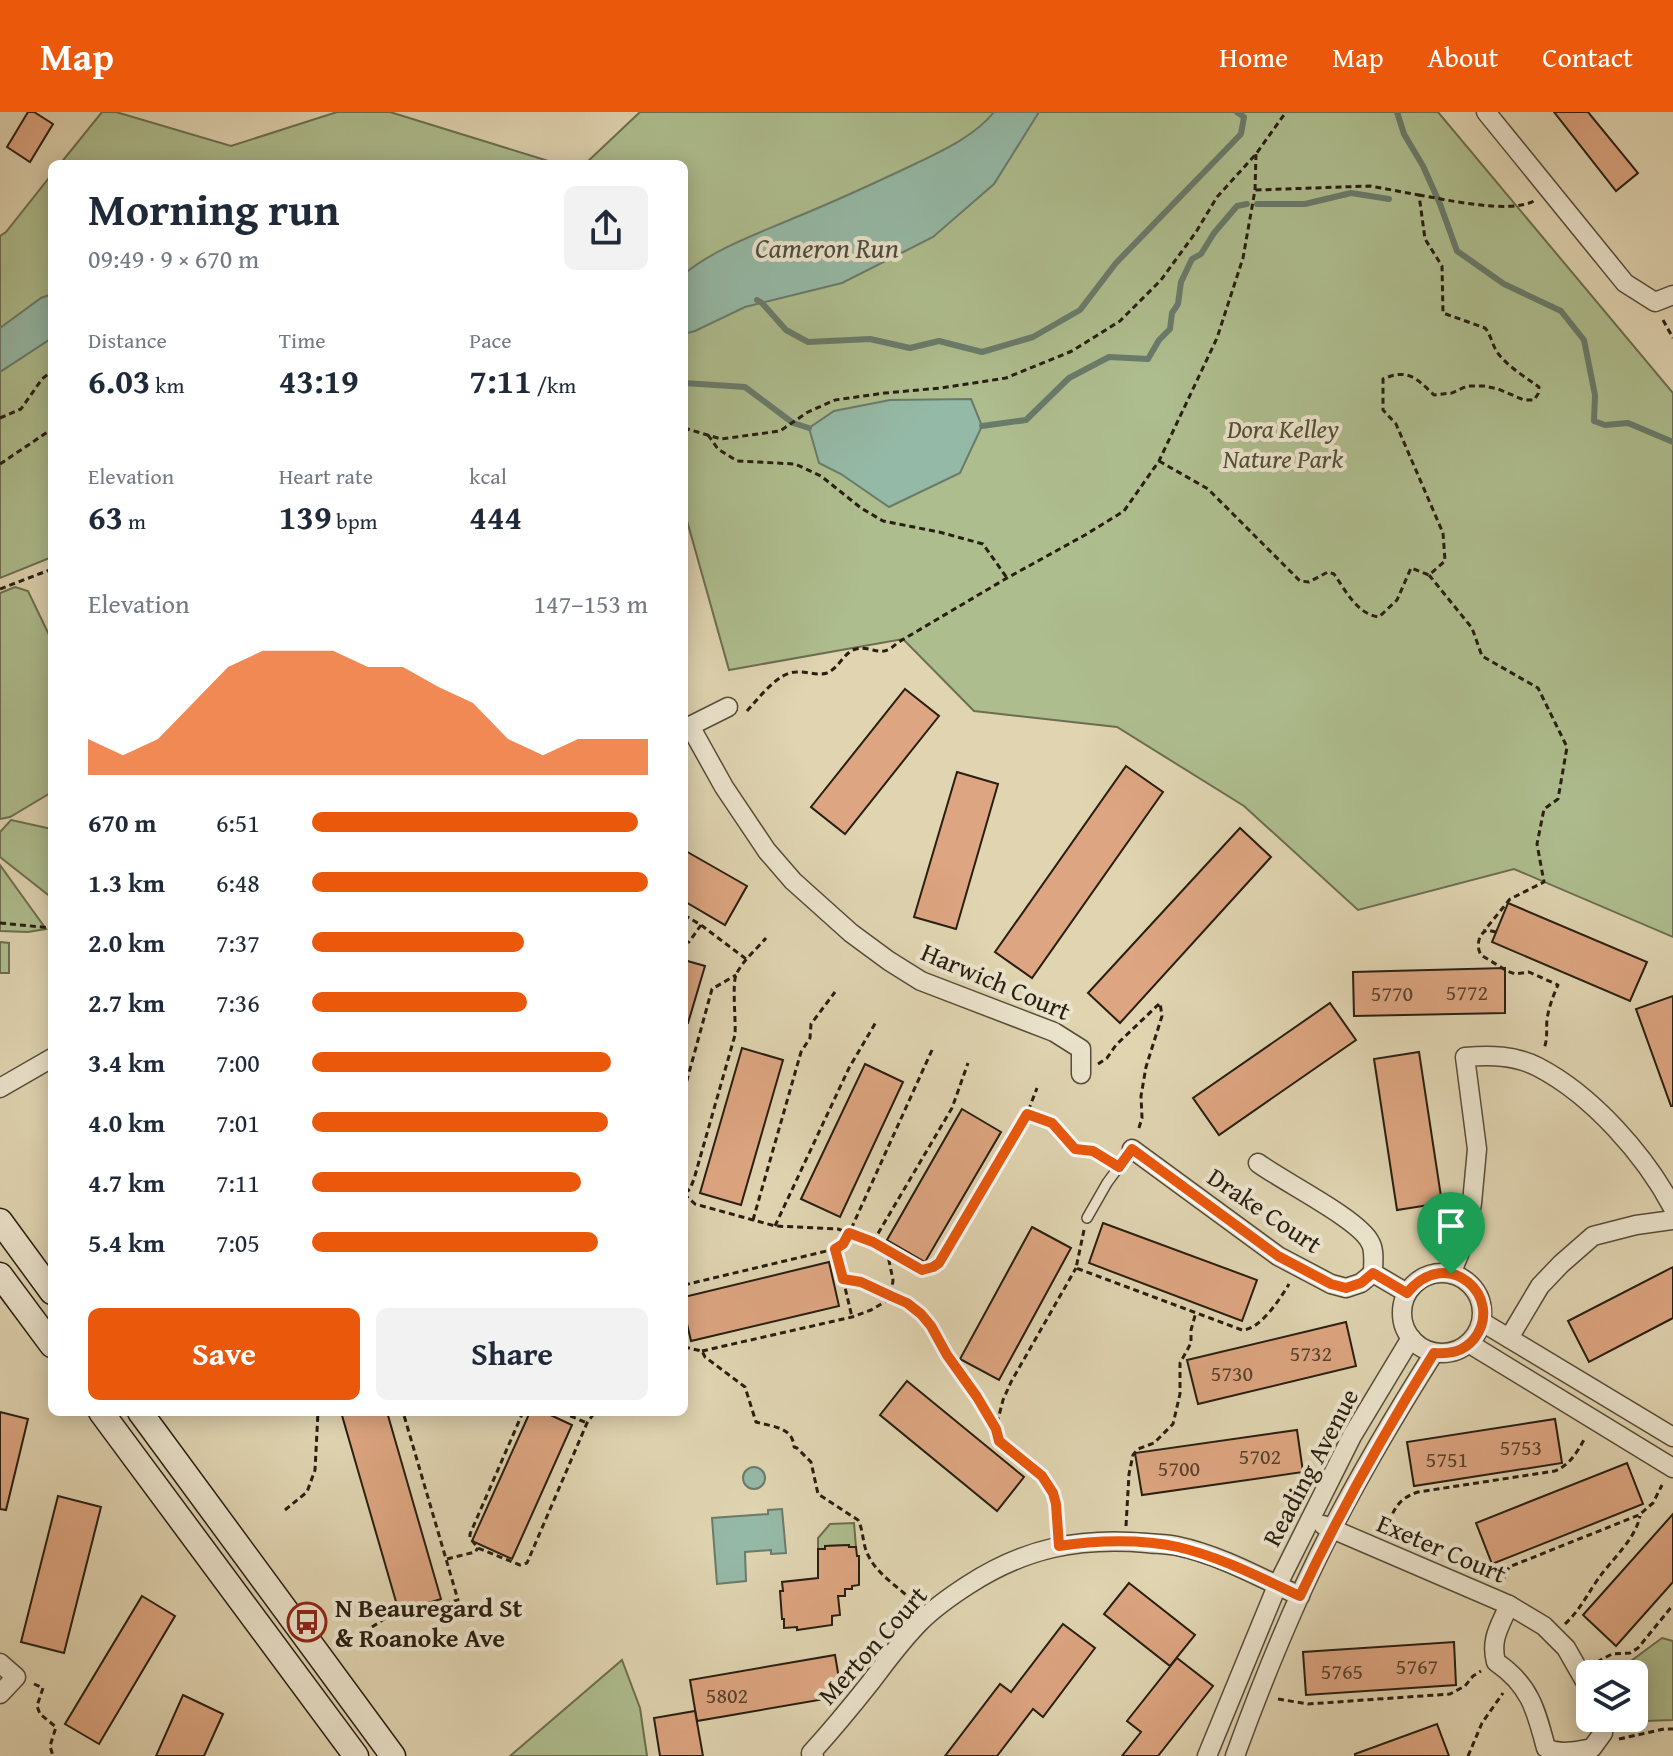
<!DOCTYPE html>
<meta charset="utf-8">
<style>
body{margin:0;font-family:"Gentium Book Plus",serif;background:#f2f2f3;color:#1f2937;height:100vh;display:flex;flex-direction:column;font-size:30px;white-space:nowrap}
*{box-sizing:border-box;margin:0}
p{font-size:26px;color:#747a83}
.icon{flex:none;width:44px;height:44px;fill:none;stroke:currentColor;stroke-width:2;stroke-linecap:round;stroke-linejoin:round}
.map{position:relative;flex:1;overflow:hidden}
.details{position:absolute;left:48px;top:48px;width:640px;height:1256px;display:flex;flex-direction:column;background:#fff;border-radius:12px;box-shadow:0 4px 20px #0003}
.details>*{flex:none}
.tools{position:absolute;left:1576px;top:1548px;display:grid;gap:16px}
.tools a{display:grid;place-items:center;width:72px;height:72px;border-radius:12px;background:#fff;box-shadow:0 4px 20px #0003;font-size:40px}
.pin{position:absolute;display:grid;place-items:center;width:68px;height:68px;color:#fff;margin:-82px -34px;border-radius:50% 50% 50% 0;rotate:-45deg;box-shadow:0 0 8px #0007}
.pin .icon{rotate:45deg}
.round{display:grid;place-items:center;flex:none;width:84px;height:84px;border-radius:12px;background:#f2f2f3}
.overview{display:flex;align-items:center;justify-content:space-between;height:136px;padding:0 40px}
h1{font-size:44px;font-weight:700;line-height:60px}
.metrics{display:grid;grid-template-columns:repeat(3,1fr);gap:12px;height:136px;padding:8px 40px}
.metrics div{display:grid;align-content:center}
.metrics b{font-size:34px;font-weight:700}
.metrics small{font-size:22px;font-weight:400}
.metrics p{font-size:22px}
.chart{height:224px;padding:16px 40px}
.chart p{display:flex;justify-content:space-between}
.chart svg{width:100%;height:144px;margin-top:8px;fill:#ea580c;opacity:.7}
.cta{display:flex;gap:16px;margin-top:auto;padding:16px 40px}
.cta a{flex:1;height:92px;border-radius:12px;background:#ea580c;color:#fff;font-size:32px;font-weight:700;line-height:92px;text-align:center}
.cta a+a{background:#f2f2f3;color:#1f2937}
ul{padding:0 40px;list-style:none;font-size:26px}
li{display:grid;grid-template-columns:128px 96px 1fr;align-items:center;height:60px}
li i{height:20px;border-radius:10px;background:#ea580c}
header{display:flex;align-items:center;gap:48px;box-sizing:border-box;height:112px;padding:0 40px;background:#ea580c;color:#fff}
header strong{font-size:38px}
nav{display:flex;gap:44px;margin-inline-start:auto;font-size:28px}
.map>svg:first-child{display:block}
.green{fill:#aebd8e;stroke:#6b6e50;stroke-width:2}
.water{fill:#95b9a7;stroke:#697b6b;stroke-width:2}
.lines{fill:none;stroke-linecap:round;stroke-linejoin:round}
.stream{stroke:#697b6b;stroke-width:6}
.building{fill:#dda581;stroke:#281e11;stroke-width:2}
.service-casing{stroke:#564c39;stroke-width:12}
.minor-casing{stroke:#564c39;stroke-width:21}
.secondary-casing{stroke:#281e11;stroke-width:27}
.path{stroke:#281e11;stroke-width:3;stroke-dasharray:6 4;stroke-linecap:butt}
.service{stroke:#ebe3cc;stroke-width:9}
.minor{stroke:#ebe3cc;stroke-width:18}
.secondary{stroke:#ebe3cc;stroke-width:24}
.route-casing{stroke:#fff;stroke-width:16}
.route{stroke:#ea580c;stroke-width:10}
.labels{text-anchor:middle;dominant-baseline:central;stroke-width:8;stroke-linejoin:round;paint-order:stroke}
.number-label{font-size:22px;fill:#55402d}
.park-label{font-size:26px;font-style:italic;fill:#504e36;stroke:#ebe3cc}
.street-label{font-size:26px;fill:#281e11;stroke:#ebe3cc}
.poi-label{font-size:26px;font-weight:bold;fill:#281e11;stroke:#ebe3cc;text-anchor:start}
.water-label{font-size:28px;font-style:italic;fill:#494c3e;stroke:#ebe3cc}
</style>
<header>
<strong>Map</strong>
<nav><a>Home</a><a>Map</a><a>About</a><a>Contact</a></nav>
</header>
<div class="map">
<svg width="1673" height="1644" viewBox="0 0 1673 1644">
<rect width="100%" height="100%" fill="#e0d4b1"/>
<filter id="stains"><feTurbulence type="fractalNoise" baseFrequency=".0025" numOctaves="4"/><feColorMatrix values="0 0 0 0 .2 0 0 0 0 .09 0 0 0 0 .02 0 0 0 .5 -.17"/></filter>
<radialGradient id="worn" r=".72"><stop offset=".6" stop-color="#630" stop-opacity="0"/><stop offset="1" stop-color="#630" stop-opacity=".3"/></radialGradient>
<g class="green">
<polygon points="102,0 116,0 231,34 337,0 390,0 558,52 60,52"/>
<polygon points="640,0 1438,0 1673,281 1673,825 1514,757 1358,798 1244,694 1117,615 974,599 903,527 729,558 684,398 684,52 585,52"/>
<polygon points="52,62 52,445 0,466 0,124 6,120"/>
<polygon points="15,475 28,479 52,529 52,680 10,705 0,707 0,481"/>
<polygon points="11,708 52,717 52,786 0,745 0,720"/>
<polygon points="0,753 46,817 28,820 0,819"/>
<polygon points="0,830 9,831 9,861 0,861"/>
<polygon points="854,1411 856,1435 849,1435 848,1433 826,1434 825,1437 818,1437 818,1426 830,1412"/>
<polygon points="1662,1526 1673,1529 1673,1608 1644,1609 1634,1575 1634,1562 1630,1562 1627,1552"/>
<polygon points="622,1548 640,1596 647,1644 510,1644"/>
</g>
<g class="water">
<path d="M994 0H1039L994 72 933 125 842 171 745 195 695 219 684 222V162C716 136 757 122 794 106 836 89 877 70 917 51 944 38 976 23 994 0Z"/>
<polygon points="52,182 52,226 0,260 0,216 41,186"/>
<polygon points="971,287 982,314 960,361 889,395 841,362 819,351 809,316 834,299 890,288"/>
<circle cx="754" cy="1366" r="11"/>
<polygon points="782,1397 786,1441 771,1442 771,1438 745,1440 746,1469 717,1472 712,1406 768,1402 768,1398"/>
</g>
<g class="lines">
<g class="stream">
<polyline points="1397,0 1404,22 1423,54 1440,92 1457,139 1504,172 1561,199 1584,228 1595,283 1594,309 1605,313 1628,311 1673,330"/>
<polyline points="1257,92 1305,92 1351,81 1389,87"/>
<polyline points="757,188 762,191 786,218 808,230 870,227 910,236 939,229 982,240 1033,225 1080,198 1116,151 1241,22 1244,5 1237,0"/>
<polyline points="684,271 745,275 793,311 809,316"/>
<polyline points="982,314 1026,308 1069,266 1109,245 1148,247 1159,228 1170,217 1172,201 1178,192 1181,170 1192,147 1201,142 1214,121 1237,94 1247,92"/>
</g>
</g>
<g class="building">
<polygon points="28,0 34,0 53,12 30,50 7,35"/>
<polygon points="1554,0 1588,0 1638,61 1616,79"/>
<polygon points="905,577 939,604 845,722 811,695"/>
<polygon points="1126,654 1163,680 1032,866 995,840"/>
<polygon points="957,660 998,672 956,817 914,805"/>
<polygon points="1240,716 1271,745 1120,911 1088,881"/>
<polygon points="684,738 747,774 725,813 684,789"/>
<polygon points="1508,791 1647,850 1630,889 1492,830"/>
<polygon points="684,848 705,854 688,911 684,911"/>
<polygon points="1505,856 1505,901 1354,904 1353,860"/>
<polygon points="1673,884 1673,994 1671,994 1636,897"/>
<polygon points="1330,891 1356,928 1219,1023 1193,986"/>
<polygon points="742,936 783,948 741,1093 700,1081"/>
<polygon points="1419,940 1442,1091 1397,1098 1374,947"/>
<polygon points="865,952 903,970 840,1105 801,1087"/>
<polygon points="962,997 1001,1020 925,1150 887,1128"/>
<polygon points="1103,1111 1257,1168 1242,1209 1089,1151"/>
<polygon points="1032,1115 1071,1136 999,1268 960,1247"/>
<polygon points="829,1150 839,1194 691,1229 684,1199 684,1185"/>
<polygon points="1673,1155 1673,1206 1589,1250 1568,1209"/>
<polygon points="1346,1210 1356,1254 1198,1292 1187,1248"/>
<polygon points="907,1269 1024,1365 997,1399 880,1303"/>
<polygon points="0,1300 28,1307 6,1398 0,1397"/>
<polygon points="341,1300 387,1300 441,1487 399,1500"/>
<polygon points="530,1300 544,1300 572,1313 512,1447 472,1429"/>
<polygon points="1555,1307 1562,1351 1414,1374 1407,1330"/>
<polygon points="1297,1318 1303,1360 1142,1383 1135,1341"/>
<polygon points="1627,1351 1643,1392 1492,1452 1476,1411"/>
<polygon points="58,1384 101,1395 64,1541 21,1530"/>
<polygon points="1673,1402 1673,1470 1616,1534 1583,1503"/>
<polygon points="849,1433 849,1435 856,1435 857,1444 859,1444 859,1473 852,1474 852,1477 845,1477 845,1484 838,1484 840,1503 832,1504 832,1513 797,1518 797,1515 784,1516 784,1507 782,1507 780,1479 783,1479 782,1470 818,1466 818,1437 825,1437 825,1434"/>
<polygon points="1129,1471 1195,1523 1170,1554 1104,1502"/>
<polygon points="142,1484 175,1504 99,1632 65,1612"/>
<polygon points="1063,1512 1095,1536 1043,1605 1033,1597 997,1644 945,1644 1000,1572 1011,1580"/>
<polygon points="1454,1530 1456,1573 1306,1583 1303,1540"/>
<polygon points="835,1543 842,1584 697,1609 690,1568"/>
<polygon points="1177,1546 1213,1574 1158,1644 1122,1644 1141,1620 1127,1609"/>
<polygon points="183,1583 223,1602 204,1644 156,1644"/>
<polygon points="695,1599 703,1644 660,1644 654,1606"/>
<polygon points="1437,1612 1449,1644 1355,1644 1355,1642"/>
</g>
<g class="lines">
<defs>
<polyline id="service" points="1087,1106 1107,1071 1132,1037"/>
<g id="minor">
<polyline points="1486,0 1625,171 1655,190 1673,183"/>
<polyline points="690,614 724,675 767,739 793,769 851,821 889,849 921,869 1054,920 1081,937 1081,962"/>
<polyline points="684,617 728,595"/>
<polyline points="0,976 52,946"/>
<polyline points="1132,1037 1278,1144 1331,1172 1346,1176 1361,1171 1373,1161"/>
<path d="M1258 1051C1282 1069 1359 1107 1370 1130 1375 1138 1373 1151 1373 1161L1407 1181"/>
<circle cx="1442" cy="1201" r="40"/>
<path d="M1451 1162 1465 1128 1472 1091 1477 1037 1465 945C1490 943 1515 943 1538 955 1592 983 1645 1043 1673 1096"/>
<polyline points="1482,1210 1673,1325"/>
<polyline points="1509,1226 1540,1174 1561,1152 1593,1124 1636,1113 1673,1108"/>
<polyline points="1470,1232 1673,1356"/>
<polyline points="1323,1413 1509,1493"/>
<polyline points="0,1551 16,1565 0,1582"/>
<path d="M1590 1578 1566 1536 1544 1514 1509 1493C1500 1514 1490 1527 1496 1550 1530 1573 1536 1598 1546 1636 1560 1643 1577 1639 1592 1636L1603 1621 1600 1606"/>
<path d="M814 1644 811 1641C832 1618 851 1595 870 1571 886 1550 901 1529 920 1510 934 1496 951 1484 968 1473 1025 1436 1079 1425 1147 1431 1156 1432 1167 1432 1177 1434 1220 1443 1261 1466 1300 1484"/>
<polyline points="1207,1644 1277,1474 1352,1324 1411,1226"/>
<path d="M1235 1644C1263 1567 1295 1488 1333 1415 1364 1355 1398 1298 1434 1241"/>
</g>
<g id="secondary">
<polyline points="0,1109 52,1180"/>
<polyline points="0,1163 52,1233"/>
<polyline points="101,1300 356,1644"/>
<polyline points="140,1300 393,1644"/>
</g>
</defs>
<use href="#service" class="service-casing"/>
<use href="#minor" class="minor-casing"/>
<use href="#secondary" class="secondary-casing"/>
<g class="path">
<path d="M1419 83C1448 88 1509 102 1534 89"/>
<polyline points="1663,208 1673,226"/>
<polyline points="0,306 21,297 42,267 52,259"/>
<polyline points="684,316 721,327 780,319 808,300 835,288 885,281 941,276 1006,266 1072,239 1120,209 1161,168 1196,120 1217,85 1256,42 1286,0"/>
<polyline points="708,323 718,337 737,349 795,352 821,364 861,396 883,409 939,420 983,432 1007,466"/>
<path d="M1159 349 1208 377 1300 469 1309 470 1328 460 1334 462C1346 479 1357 502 1379 505L1397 488 1411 456 1429 463 1445 449 1443 421 1396 312 1383 298V267C1408 256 1416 266 1434 283L1452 281 1467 274H1484L1498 277 1524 288H1534L1538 282 1539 275C1525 265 1507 254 1497 240 1492 232 1491 223 1485 216L1443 201 1442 154 1425 127 1419 83 1370 74 1255 78"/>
<polyline points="0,352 52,317"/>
<polyline points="1429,463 1472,516 1482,544 1538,576 1567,635 1558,687 1544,697 1537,732 1544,770 1510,787 1484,819"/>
<polyline points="0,477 52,457"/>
<path d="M747 599C759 586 778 560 796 560 806 559 817 564 827 561 839 556 844 540 856 537 874 533 880 548 897 531L1007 466 1085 423 1124 399 1159 349 1217 226 1243 146 1255 78 1256 42"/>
<polyline points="684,803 701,813 746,847"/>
<polyline points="0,811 52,816"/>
<path d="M1496 820 1487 818C1478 822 1476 835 1481 843L1507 859 1515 862 1529 860 1558 873C1553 884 1549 895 1547 907 1546 918 1548 927 1544 936"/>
<polyline points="684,830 689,830 701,813"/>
<path d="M932 938 847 1126 843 1132 835 1137 843 1167C868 1172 904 1185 921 1203 933 1215 939 1231 948 1245 957 1258 968 1271 977 1285 984 1295 990 1306 996 1317"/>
<polyline points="1098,952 1107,946 1116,933 1160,891 1162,904 1146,955 1141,984 1142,1006 1138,1019"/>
<polyline points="684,979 712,877 736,863"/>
<polyline points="1029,1003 1052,1011 1075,1037 1093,1039 1109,1048"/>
<path d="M685 1081 690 1077 694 1067 735 923C736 908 732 873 736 863 742 849 757 837 766 826"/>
<polyline points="684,1082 695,1092 775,1114 838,1117 873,1130 922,1158 933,1155 939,1151 1027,1002 1037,976"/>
<polyline points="753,1108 801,940 810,926 811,912 835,880"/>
<polyline points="775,1114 849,956 876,910"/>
<path d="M1084 1118 1076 1156 1242 1218C1260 1218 1280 1187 1289 1172"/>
<polyline points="873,1130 952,996 968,951"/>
<polyline points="843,1167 852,1205"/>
<polyline points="684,1173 835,1137"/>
<path d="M684 1235 702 1239 705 1245 745 1275 756 1310C773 1315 793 1315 794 1335L797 1336 811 1350 818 1382 858 1408C864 1419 862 1433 869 1445 878 1463 901 1477 915 1491"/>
<polyline points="702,1239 852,1205 871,1198 883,1191 891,1184 893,1168 887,1139"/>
<polyline points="523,1300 470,1422 470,1426 478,1436 520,1453 527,1451 587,1311 595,1300"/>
<polyline points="561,1300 587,1311"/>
<polyline points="285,1398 307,1380 315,1358 318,1300"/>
<polyline points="1126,1414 1129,1362 1133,1343 1138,1337 1154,1331 1173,1312 1180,1282 1180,1251 1191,1231 1191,1218 1196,1200"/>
<polyline points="1058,1416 1056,1392 1053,1381 1042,1364 999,1329 995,1319 1003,1288 1011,1270 1076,1156"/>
<path d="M1385 1420C1393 1400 1396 1387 1418 1380L1555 1359C1571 1352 1577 1340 1585 1326"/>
<polyline points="447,1447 475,1440 478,1436"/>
<polyline points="1502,1470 1509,1455 1639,1403 1653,1391 1662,1373"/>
<path d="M1565 1512C1580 1498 1587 1483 1598 1467 1612 1447 1635 1428 1640 1404"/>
<polyline points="372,1515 396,1499 401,1503 407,1503 458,1488 403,1300"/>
<polyline points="1597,1550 1612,1542 1630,1541 1638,1536 1673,1493"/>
<polyline points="34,1572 43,1576 37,1594 40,1602 56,1615 50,1634 53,1644"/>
<polyline points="1278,1587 1308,1592 1450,1582 1465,1574 1473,1564 1481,1559"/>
<polyline points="1619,1627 1664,1617 1673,1617"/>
<polyline points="1468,1644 1482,1611 1503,1581"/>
</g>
<use href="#service" class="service"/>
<use href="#minor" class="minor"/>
<use href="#secondary" class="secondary"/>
</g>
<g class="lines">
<defs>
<path id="route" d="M1027 1002 1052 1011 1075 1037 1093 1039 1119 1055 1132 1037 1278 1144 1331 1172 1346 1176 1361 1171 1373 1161 1407 1181C1448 1131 1506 1186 1474 1227 1463 1240 1450 1242 1434 1241 1384 1321 1340 1399 1300 1484 1261 1466 1221 1445 1178 1435 1143 1427 1095 1428 1059 1434L1056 1392 1053 1381 1042 1364 999 1329 996 1317 977 1285 947 1243 931 1214 921 1202 907 1191 891 1184 861 1170 843 1167 835 1137 843 1132 849 1121 873 1130 922 1158 933 1155 939 1151Z"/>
</defs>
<use href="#route" class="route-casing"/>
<use href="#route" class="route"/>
</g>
<defs>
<symbol id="bus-ring" viewBox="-11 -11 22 22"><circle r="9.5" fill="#ebe3cc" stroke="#8f2418" stroke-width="1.5"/><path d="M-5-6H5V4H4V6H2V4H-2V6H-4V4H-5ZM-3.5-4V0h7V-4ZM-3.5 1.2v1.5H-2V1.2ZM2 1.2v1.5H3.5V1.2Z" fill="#8f2418"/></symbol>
</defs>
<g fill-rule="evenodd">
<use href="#bus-ring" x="285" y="1488" width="44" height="44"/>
</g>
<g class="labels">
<g class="number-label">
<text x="1467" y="880">5772</text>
<text x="1392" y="881">5770</text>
<text x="1311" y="1241">5732</text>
<text x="1232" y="1261">5730</text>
<text x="1521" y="1335">5753</text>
<text x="1260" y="1344">5702</text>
<text x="1447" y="1347">5751</text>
<text x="1179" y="1356">5700</text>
<text x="1417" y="1554">5767</text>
<text x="1342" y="1559">5765</text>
<text x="727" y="1583">5802</text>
</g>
<g class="park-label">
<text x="1283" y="316">Dora Kelley<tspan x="1283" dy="30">Nature Park</tspan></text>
</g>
<g class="street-label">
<text transform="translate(996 869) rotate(23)">Harwich Court</text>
<text transform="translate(1265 1098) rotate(34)">Drake Court</text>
<text transform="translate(1310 1355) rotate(-62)">Reading Avenue</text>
<text transform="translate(1442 1436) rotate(23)">Exeter Court</text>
<text transform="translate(872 1533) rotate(-48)">Merton Court</text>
</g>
<g class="poi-label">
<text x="335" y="1495">N Beauregard St<tspan x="335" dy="30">&amp; Roanoke Ave</tspan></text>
</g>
<g class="water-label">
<text x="827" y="135">Cameron Run</text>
</g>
</g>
<rect width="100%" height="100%" filter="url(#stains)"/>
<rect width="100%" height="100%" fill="url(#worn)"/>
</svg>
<div class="tools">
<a><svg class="icon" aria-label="layers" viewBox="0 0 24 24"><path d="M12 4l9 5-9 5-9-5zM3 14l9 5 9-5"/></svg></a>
</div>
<div class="pin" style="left:1451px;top:1162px;background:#1e9e55"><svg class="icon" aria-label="arrive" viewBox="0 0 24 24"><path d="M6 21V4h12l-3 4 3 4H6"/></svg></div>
<section class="details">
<div class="overview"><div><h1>Morning run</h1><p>09:49 · 9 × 670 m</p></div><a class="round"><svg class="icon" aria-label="share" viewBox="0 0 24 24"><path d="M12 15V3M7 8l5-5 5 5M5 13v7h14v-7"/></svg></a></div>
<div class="metrics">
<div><p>Distance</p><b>6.03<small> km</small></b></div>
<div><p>Time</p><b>43:19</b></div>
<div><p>Pace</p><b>7:11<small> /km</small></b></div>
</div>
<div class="metrics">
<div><p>Elevation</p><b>63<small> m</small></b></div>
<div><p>Heart rate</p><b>139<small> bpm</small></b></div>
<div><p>kcal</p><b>444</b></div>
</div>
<div class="chart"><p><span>Elevation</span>147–153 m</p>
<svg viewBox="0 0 160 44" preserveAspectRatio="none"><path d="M0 44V33L10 38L20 33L30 22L40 11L50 6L60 6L70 6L80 11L90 11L100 17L110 22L120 33L130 38L140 33L150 33L160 33V44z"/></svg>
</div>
<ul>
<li><b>670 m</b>6:51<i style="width:97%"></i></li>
<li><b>1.3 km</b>6:48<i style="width:100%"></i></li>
<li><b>2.0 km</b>7:37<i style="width:63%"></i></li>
<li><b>2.7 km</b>7:36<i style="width:64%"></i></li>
<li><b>3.4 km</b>7:00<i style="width:89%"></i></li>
<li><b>4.0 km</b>7:01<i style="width:88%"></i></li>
<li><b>4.7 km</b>7:11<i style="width:80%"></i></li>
<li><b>5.4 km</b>7:05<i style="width:85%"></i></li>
</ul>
<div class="cta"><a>Save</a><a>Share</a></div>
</section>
</div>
